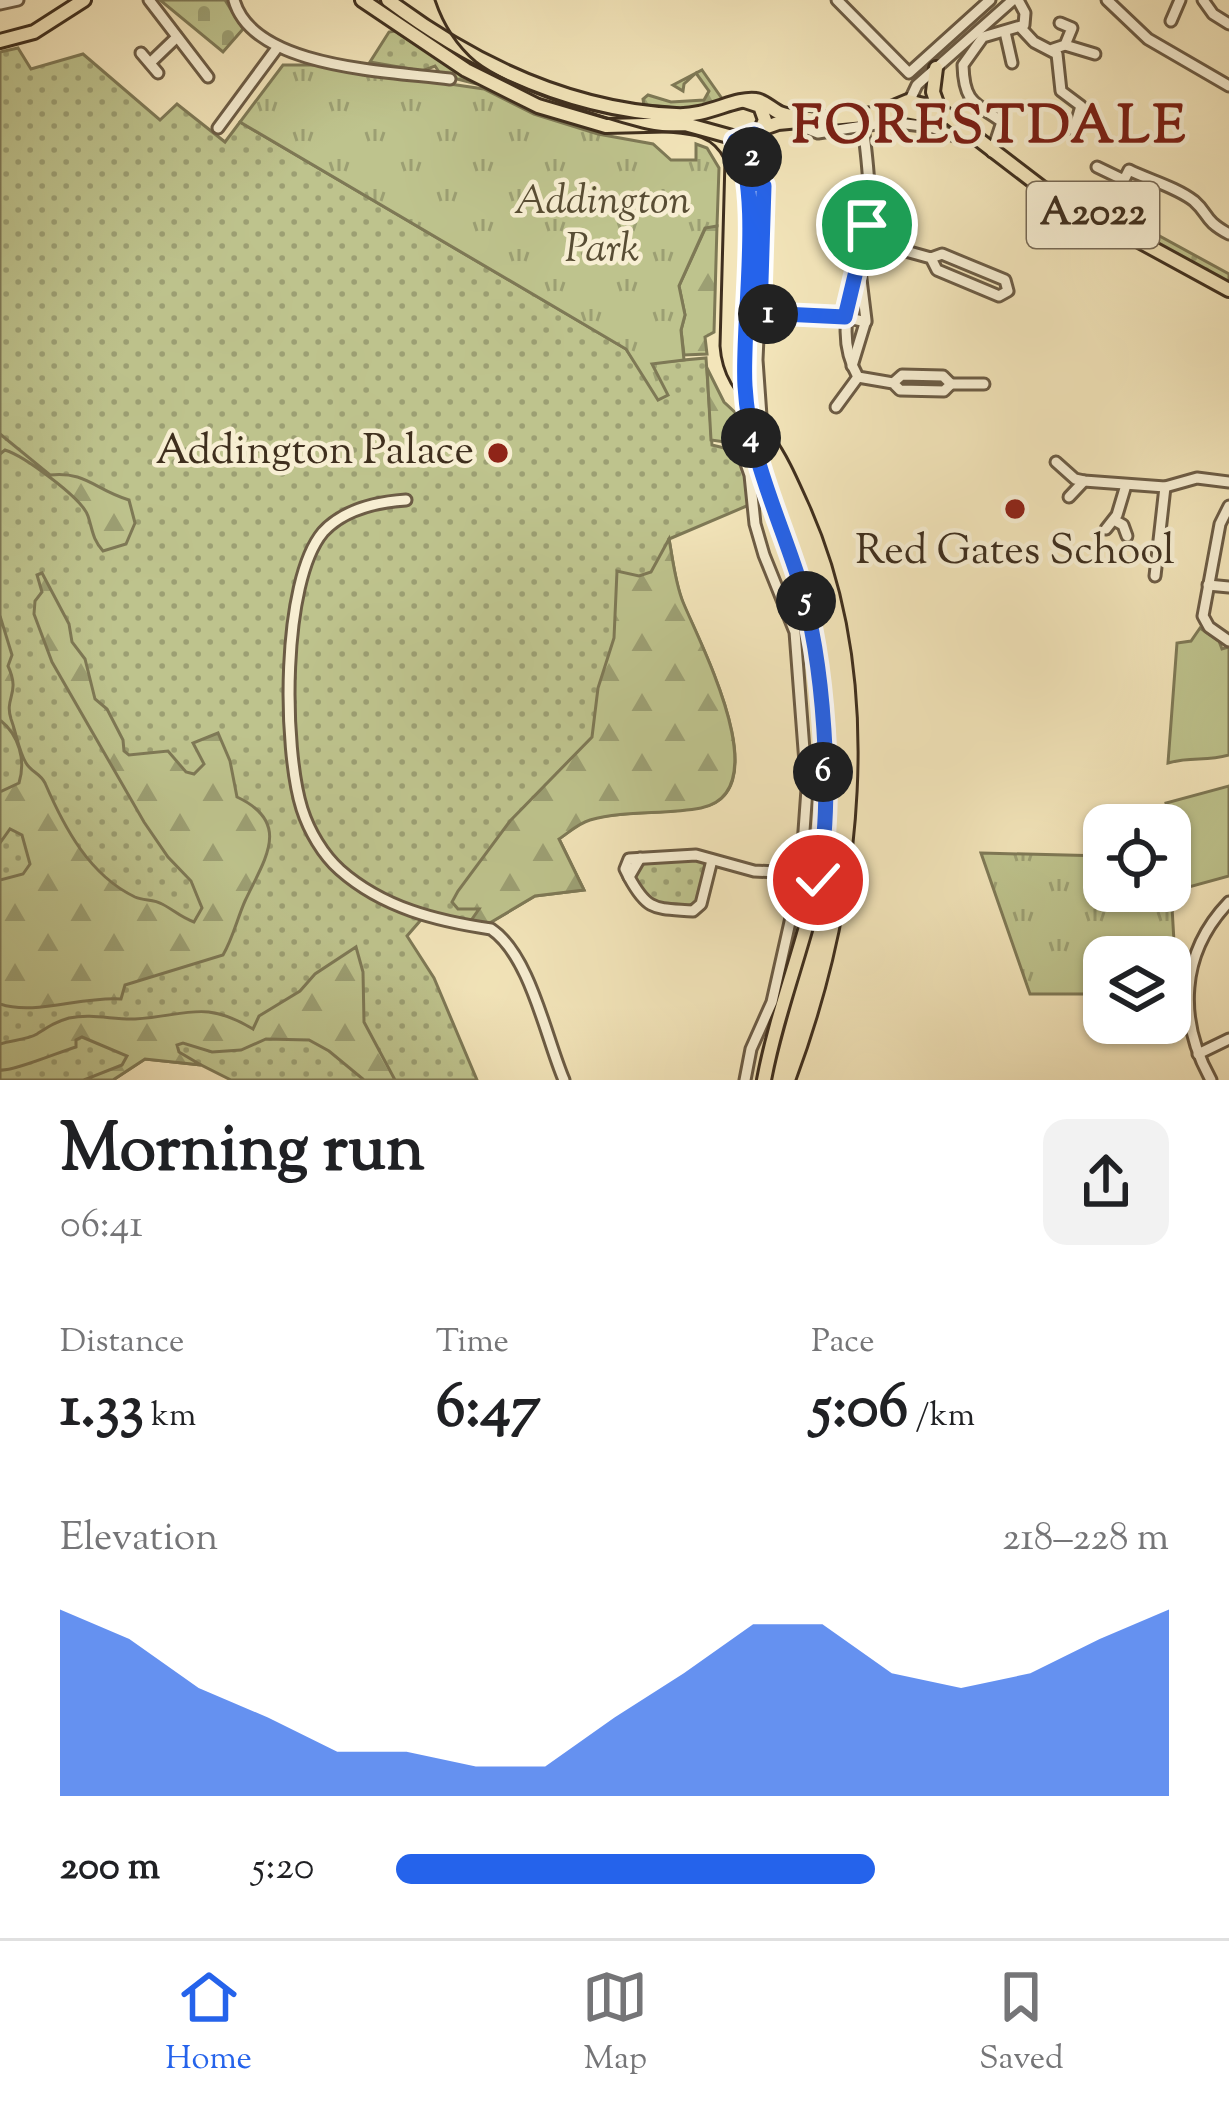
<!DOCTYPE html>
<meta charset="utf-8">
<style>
body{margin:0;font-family:"Sorts Mill Goudy",serif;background:#f2f2f2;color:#202124;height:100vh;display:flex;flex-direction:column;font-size:45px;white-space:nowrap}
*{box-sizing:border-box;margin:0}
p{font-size:39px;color:#757577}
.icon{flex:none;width:66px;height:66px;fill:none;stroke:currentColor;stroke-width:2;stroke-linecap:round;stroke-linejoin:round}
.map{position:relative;height:1080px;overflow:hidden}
.side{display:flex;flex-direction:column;background:#fff;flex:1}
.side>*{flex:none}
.tools{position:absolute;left:1083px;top:804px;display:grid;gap:24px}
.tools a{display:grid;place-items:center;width:108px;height:108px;border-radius:24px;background:#fff;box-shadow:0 3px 9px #0004;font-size:60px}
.pin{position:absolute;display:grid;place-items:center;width:102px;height:102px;color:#fff;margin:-51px;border:6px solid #fff;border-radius:50%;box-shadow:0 3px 12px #0007}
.km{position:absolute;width:60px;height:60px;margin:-30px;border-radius:50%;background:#222;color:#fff;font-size:33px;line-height:60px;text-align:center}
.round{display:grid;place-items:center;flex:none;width:126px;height:126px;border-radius:24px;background:#f2f2f2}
.summary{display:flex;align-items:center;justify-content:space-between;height:204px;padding:0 60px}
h1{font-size:66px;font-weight:700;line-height:90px}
.figures{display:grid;grid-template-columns:repeat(3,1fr);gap:18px;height:204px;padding:12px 60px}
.figures div{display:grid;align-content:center}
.figures b{font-size:60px;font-weight:700}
.figures small{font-size:33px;font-weight:400}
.figures p{font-size:33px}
.chart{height:336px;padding:24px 60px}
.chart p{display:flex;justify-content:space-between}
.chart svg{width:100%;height:216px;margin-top:12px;fill:#2563eb;opacity:.7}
ul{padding:0 60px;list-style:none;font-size:39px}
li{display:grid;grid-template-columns:192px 144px 1fr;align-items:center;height:90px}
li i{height:30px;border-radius:15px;background:#2563eb}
.menu{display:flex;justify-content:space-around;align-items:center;height:168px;border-top:3px solid #e0e0e0;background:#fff;font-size:33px;color:#757577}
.menu a{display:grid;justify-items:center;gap:6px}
.menu .active{color:#2563eb}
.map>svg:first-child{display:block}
.grass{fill:url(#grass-dots);stroke:#7e7956;stroke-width:3}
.forest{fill:url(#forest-firs);stroke:#7e7956;stroke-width:3}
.cemetery{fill:url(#cemetery-stones);stroke:#7e7956;stroke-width:3}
.park{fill:url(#park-tufts);stroke:#7e7956;stroke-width:3}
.pitch{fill:#bec38d;stroke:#7e7956;stroke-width:3}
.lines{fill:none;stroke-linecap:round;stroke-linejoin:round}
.minor-casing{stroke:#6c5c45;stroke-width:15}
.major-casing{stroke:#3f2f1e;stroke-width:18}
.minor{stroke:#f7eed2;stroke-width:9}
.major{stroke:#f3e5ba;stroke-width:12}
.tram{stroke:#3f2f1e;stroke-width:3}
.route-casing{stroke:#fff;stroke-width:24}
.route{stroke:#2563eb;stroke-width:15}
.poi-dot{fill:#8f2418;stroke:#f7eed2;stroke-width:4.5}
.labels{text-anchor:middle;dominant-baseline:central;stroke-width:9;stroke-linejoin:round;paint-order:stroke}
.shield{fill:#f7eed2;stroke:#766854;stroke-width:3}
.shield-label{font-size:39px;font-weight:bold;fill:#3f2f1e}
.park-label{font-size:42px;font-style:italic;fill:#584d34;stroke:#f7eed2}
.poi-label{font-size:42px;fill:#3f2f1e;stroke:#f7eed2;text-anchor:end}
.district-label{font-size:54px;font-weight:bold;letter-spacing:3px;fill:#7a1f14;stroke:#f7eed2}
</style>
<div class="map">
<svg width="1229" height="1080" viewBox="0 0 1229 1080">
<defs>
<pattern id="grass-dots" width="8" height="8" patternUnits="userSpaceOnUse" patternTransform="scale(3)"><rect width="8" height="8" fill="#bec38d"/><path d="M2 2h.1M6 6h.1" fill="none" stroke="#9c9f73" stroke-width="1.8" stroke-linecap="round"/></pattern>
<pattern id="forest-firs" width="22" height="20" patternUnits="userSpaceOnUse" patternTransform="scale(3)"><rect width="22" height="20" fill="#bec38d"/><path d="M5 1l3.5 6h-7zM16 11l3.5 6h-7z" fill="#9c9f73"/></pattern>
<pattern id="cemetery-stones" width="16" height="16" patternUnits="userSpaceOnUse" patternTransform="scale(3)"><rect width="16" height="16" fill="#bec38d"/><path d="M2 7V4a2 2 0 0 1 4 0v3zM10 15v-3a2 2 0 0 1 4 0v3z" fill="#9c9f73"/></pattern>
<pattern id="park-tufts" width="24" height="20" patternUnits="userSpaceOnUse" patternTransform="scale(3)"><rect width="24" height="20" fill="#bec38d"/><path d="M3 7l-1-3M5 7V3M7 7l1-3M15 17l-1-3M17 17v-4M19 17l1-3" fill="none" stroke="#9c9f73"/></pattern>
</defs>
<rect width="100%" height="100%" fill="#f3e5ba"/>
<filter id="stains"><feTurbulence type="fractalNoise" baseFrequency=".00167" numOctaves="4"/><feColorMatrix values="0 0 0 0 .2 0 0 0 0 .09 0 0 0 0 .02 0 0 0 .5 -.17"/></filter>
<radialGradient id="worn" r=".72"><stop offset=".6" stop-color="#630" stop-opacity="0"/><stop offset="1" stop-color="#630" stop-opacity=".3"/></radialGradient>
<g class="grass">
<polygon points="395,31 477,84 441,75 435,66 422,71 370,62 389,32"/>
<path d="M18 48 31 69 83 54 160 120 177 104 225 142 240 122 626 349 640 370 651 363 706 358 712 445 737 451 746 477 749 505 669 539C673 561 675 583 683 603 700 644 779 792 702 807 665 815 626 810 591 819 579 822 569 832 559 839L584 890 535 896 488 924 427 913 407 936 434 978 477 1080H231L201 1065 145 1059 113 1080H0V52Z"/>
<polygon points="1081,193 1229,274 1229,283 1077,201"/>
<polygon points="691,858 704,861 707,869 696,907 654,906 633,877 645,861"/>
</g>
<g class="forest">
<polygon points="702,70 723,100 688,109 644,105 643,99 648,95 671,102 704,100 709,91 696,73 684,84 683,91 673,85"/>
<polygon points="717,226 714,332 705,337 707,354 684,355 681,330 685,315 679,286 706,227"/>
<polygon points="707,368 724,402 740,417 731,421 732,443 711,440"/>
<path d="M0 434 50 475C86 471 95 490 129 500L135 523 126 544 103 551C92 538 93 531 88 516 82 498 24 456 5 450L0 454Z"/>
<path d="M669 539C673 560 675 582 683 602 700 644 779 792 701 808 665 815 625 810 590 820 579 823 568 833 559 839L584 890 535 896 488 924 470 922 479 909H458L452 902 458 891 510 821 592 737 598 688 614 638 617 571 639 576 651 572Z"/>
<path d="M42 573 69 624 72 642 85 659 95 699 107 709 123 740 124 751 129 755 168 751 186 772 194 774 204 764 193 743 218 733 230 761 237 797C293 823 264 860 245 901 237 919 233 938 223 955L125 985 121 999C82 996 34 1016 0 1004V880L23 874 30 864 22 835 10 829 0 843V792L19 783C26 760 19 735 0 720V616L12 655 8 666C21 694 4 697 11 719 16 732 19 752 26 763 31 772 40 773 45 783 64 827 89 875 135 897 144 901 154 899 162 904 174 910 180 917 194 922L202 908 191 881 168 857 144 822 52 662 34 614 35 601 42 592 37 575Z"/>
<path d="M356 947 363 972 364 1022 395 1080H364L329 1051 309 1040 266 1039 241 1050 212 1052 183 1043 177 1045 179 1052 201 1065 145 1059 113 1080H84L122 1065 127 1056 82 1037 76 1040V1047C59 1052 12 1072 0 1070V1044C11 1040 27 1040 37 1034 48 1027 55 1022 69 1018 93 1013 113 1020 135 1019 187 1016 203 999 253 1029L259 1016 300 991 315 974Z"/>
</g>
<polygon class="cemetery" points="160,0 225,0 243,29 223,52"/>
<g class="park">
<polygon points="283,65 320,65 484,89 534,114 598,134 653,144 671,160 696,160 696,144 707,148 719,168 717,226 705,228 679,286 685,315 681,330 684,360 652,364 668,395 658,400 626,349 240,122"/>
<polygon points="981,853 1104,856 1104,891 1170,891 1170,873 1177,993 1170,993 1170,957 1104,957 1104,994 1030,994"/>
</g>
<g class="pitch">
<path d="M1200 628 1219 641 1222 649 1229 647V755C1205 762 1193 756 1168 763L1177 643 1191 641Z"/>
<polygon points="1229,786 1229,876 1189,887 1166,803"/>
</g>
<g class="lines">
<defs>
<g id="minor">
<polyline points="149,0 208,77"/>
<path d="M234 0C253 69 390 71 450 79"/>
<polyline points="837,0 909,73 990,0"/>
<polyline points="1107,0 1148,39 1229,86"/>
<polyline points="1203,0 1213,14 1229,24"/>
<polyline points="0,4 18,0"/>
<polyline points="1171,21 1180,0"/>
<polyline points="1021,28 1034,42 1057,54 1061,91 1081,106 1074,130"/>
<polyline points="1005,32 1012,63"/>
<polyline points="1065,45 1095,54"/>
<polyline points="1053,49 1065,45 1072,28 1060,23"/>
<polyline points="141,53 158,73"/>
<polyline points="150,63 177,37"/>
<polyline points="908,104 917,85 1013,0"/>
<path d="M862 118C867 156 873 202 866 240 857 288 831 329 858 377L893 383 900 390 944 391 951 384 943 376 902 375 893 383"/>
<polyline points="805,123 808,129 818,133 889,122 931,127 957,137 963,131"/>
<polyline points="218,128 277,48"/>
<path d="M992 152 1002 122C976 103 964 104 963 65L983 37 1024 25 1025 13 1018 0"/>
<path d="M1097 167 1124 180 1129 170C1149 180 1176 187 1194 201 1210 215 1203 220 1229 234"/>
<polyline points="754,181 762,183 764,205 757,360 761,416"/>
<polyline points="866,240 931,258 937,270 999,296 1008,291 1005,280 942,254 931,258"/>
<polyline points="760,313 845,317 866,322"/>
<polyline points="852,366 866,320 860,271"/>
<polyline points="951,384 984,384"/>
<polyline points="836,407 858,377"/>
<polyline points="1056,462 1075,479 1084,481 1165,487 1197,478 1229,482"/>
<polyline points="1069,497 1084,481"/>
<path d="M406 500C377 502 344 509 323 532 281 582 283 749 302 809 309 831 323 855 340 870 383 908 437 921 491 929 530 955 546 1038 564 1080"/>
<polyline points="1229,506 1220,524 1203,616 1209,627 1229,641"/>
<polyline points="1114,520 1123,525 1127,536"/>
<polyline points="1106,529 1117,515 1126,485"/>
<polyline points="1155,576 1165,487"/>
<polyline points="1208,585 1229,587"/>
<path d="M640 858 629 877C648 912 655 908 693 911L701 904 712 860"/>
<polyline points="629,877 625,869 629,859 696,855 754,871 801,873"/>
<polyline points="1198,1054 1229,1039"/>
<polyline points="745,1080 751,1049 772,1002 801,873 807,789 795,632 764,555 755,524 750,475 741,449 752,443"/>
<path d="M1211 1080C1177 1019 1180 953 1229 902"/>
</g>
<g id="major">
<polyline points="362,0 466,70 538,106 606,126 685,124 743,140 761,129 765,120 760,106 745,101"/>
<path d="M388 0C472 63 570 110 676 115 707 117 735 97 756 100 765 101 772 110 780 113 792 118 804 116 816 121"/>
<polyline points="0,41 34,32 84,0"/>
<polyline points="936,68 933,92 939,109"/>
<polyline points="872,116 908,101 939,109 1042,188 1229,290"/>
<polyline points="761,129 778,123 906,111 944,118"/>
<polyline points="755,134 751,144 756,228"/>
<path d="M735 141C763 187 741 326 745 385 750 479 802 557 816 649 825 707 831 820 819 877 804 945 777 1011 764 1080"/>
</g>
</defs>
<use href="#minor" class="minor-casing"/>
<use href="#major" class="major-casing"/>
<use href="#minor" class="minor"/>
<use href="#major" class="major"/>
<path class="tram" d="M435 0C443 24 457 46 476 62 509 88 600 117 642 128 674 137 708 125 725 160L720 346C723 390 751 404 774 437 788 456 798 480 808 502 889 680 862 902 796 1080"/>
</g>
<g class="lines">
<defs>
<path id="route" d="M818 880C834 798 824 659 799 580 778 514 749 457 745 386 741 324 764 191 735 141L754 134V182L764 186 760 313 845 317 867 225"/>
</defs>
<use href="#route" class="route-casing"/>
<use href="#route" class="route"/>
</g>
<g class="poi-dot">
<circle cx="498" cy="453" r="12"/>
<circle cx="1015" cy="509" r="12"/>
</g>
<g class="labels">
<rect class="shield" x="1027" y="182" width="132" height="66" rx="9"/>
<g class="shield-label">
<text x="1093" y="215">A2022</text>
</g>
<g class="park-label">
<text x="602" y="203">Addington<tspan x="602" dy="48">Park</tspan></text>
</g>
<g class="poi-label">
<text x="474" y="453">Addington Palace</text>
<text x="1015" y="553" text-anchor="middle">Red Gates School</text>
</g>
<g class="district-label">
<text x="990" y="129">FORESTDALE</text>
</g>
</g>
<rect width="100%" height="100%" filter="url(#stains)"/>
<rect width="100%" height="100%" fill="url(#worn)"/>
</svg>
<div class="tools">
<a><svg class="icon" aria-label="locate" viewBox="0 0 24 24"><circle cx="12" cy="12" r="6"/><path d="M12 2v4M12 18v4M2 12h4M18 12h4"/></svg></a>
<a><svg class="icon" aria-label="layers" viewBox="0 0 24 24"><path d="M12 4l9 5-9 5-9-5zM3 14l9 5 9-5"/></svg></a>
</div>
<div class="pin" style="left:867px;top:225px;background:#1e9e55"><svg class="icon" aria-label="arrive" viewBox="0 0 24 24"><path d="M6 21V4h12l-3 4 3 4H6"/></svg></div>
<div class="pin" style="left:818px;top:880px;background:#d93025"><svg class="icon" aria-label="check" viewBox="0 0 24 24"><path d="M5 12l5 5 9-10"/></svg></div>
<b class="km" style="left:768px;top:314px">1</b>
<b class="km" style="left:752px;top:157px">2</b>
<b class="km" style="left:751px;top:438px">4</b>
<b class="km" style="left:806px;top:601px">5</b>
<b class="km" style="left:823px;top:772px">6</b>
</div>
<section class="side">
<div class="summary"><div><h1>Morning run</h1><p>06:41</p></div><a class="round"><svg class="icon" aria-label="share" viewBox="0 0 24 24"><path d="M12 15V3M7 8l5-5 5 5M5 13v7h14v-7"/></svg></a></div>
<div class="figures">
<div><p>Distance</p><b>1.33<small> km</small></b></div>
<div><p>Time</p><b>6:47</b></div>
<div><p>Pace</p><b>5:06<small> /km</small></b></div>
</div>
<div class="chart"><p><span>Elevation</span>218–228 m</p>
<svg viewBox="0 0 160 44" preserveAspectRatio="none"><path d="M0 44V6L10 12L20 22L30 28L40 35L50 35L60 38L70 38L80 28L90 19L100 9L110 9L120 19L130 22L140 19L150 12L160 6V44z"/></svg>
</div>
<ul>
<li><b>200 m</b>5:20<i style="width:62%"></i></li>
</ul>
</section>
<nav class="menu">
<a class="active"><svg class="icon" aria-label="home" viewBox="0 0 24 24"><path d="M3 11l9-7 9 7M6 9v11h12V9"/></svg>Home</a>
<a><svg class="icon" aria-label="map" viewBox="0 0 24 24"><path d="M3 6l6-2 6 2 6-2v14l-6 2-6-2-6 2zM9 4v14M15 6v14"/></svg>Map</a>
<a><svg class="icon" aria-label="saved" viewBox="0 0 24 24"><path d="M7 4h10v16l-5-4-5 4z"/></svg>Saved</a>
</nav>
